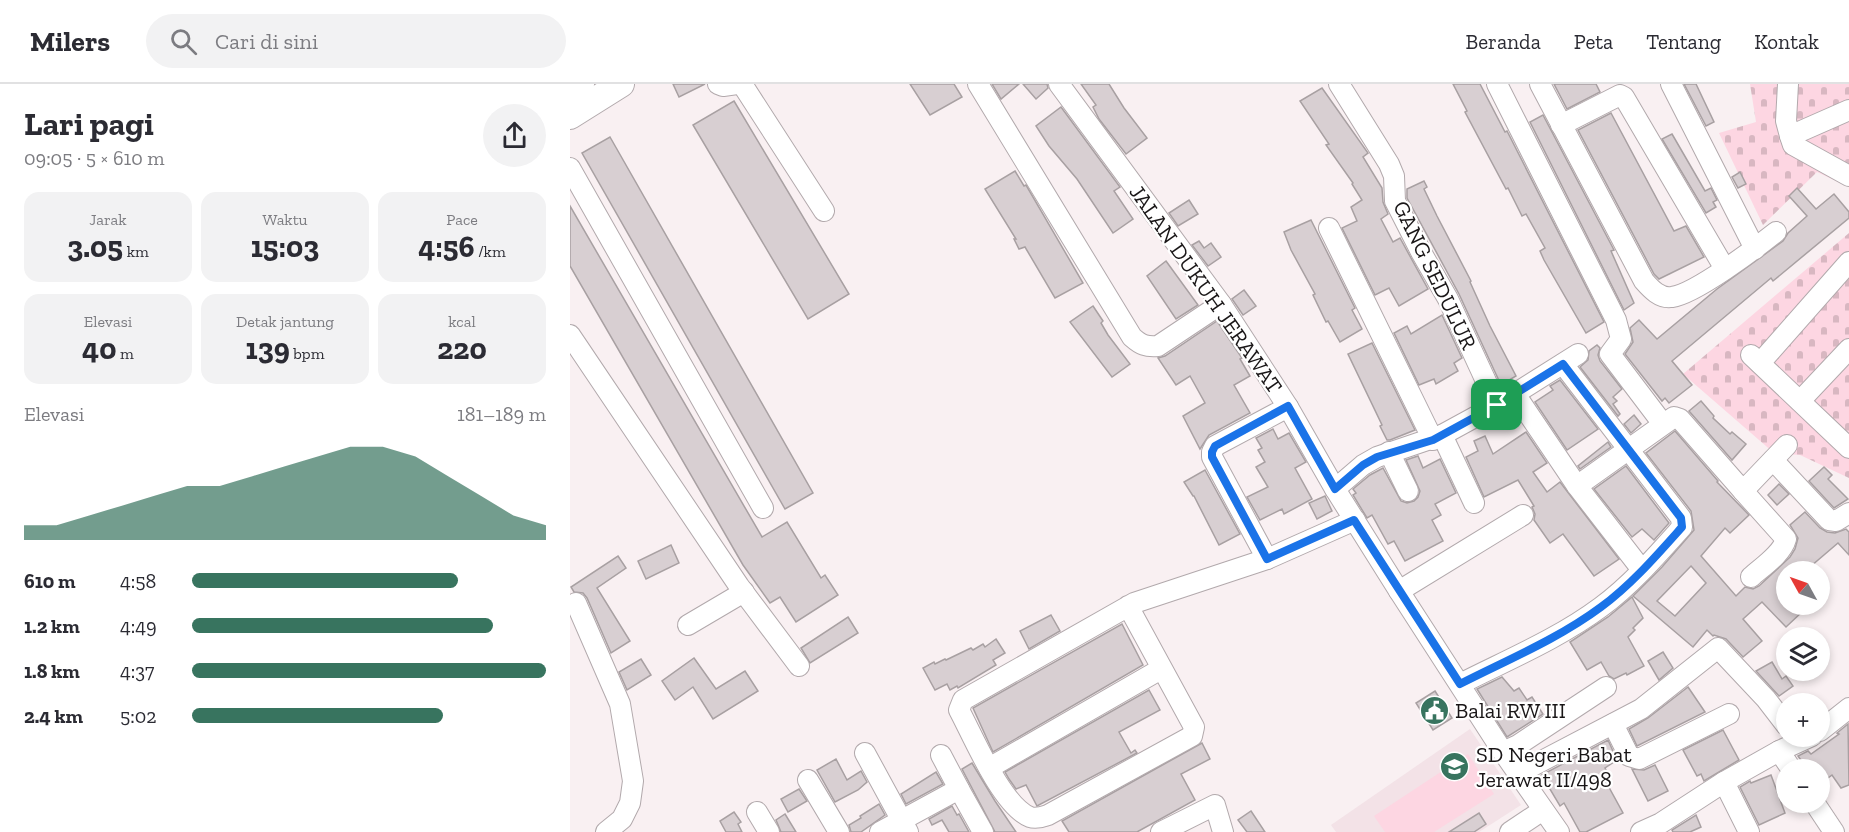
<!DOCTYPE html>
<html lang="id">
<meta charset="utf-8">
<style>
body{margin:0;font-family:"Zilla Slab",serif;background:#f2f2f3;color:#2b2b33;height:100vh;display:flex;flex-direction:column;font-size:22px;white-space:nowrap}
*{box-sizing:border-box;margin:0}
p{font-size:20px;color:#7c7c81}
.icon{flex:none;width:33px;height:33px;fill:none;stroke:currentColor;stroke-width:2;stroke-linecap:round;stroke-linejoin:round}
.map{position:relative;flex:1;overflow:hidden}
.sheet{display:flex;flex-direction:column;background:#fff;width:570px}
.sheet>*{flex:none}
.needle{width:39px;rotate:310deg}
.tools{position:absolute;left:1206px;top:477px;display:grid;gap:12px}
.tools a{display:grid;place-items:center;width:54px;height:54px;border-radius:50%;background:#fff;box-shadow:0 3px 9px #0003;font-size:30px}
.pin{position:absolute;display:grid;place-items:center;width:51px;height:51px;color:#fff;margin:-26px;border-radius:12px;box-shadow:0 3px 9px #0006}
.round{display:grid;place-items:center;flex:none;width:63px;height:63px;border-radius:32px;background:#f2f2f3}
.head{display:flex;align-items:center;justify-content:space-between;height:102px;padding:0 24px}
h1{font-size:33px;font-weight:700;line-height:45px}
.stats{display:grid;grid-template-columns:repeat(3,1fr);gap:9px;height:102px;padding:6px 24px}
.stats div{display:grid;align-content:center;border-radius:15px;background:#f2f2f3;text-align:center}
.stats b{font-size:30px;font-weight:700}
.stats small{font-size:16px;font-weight:400}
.stats p{font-size:16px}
.chart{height:168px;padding:12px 24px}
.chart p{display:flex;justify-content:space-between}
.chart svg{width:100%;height:108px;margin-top:6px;fill:#38745f;opacity:.7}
ul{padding:0 24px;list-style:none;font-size:20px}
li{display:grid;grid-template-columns:96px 72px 1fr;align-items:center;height:45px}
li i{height:15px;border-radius:8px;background:#38745f}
header{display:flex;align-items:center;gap:36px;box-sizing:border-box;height:84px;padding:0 30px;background:#fff;border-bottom:2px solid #e1e1e2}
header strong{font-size:28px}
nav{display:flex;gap:33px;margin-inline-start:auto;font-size:21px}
.search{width:420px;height:54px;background:#f2f2f3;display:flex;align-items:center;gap:15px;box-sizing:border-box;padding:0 21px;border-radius:33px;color:#7c7c81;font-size:22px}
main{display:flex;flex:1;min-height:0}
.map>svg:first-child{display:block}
.built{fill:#f3e2e7}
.cemetery{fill:url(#cemetery-stones)}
.garden{fill:#fdd6e2}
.building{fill:#d8cfd2;stroke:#a8a0a2;stroke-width:1.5;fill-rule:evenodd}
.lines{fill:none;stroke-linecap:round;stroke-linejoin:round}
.minor-casing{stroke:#b2a9ac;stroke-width:22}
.major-casing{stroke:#b2a9ac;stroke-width:28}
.minor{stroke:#fff;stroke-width:20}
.major{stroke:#fff;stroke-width:26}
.route-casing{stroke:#fff;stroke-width:12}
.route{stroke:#1a73e8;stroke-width:8}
.labels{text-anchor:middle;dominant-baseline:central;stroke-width:4.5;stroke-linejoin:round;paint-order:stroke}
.street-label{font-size:22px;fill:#191617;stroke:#fff}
.poi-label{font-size:22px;fill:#191617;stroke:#fff;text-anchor:start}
</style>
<header>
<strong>Milers</strong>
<div class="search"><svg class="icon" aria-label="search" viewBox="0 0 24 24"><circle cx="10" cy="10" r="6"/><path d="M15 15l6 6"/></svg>Cari di sini</div>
<nav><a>Beranda</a><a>Peta</a><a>Tentang</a><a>Kontak</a></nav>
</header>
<main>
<section class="sheet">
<div class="head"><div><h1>Lari pagi</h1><p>09:05 · 5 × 610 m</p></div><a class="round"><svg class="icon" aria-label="share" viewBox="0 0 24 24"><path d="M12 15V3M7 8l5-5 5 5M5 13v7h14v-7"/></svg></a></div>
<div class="stats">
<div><p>Jarak</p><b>3.05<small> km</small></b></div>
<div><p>Waktu</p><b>15:03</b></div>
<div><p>Pace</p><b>4:56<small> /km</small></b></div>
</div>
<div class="stats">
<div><p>Elevasi</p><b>40<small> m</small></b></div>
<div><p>Detak jantung</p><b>139<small> bpm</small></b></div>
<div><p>kcal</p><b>220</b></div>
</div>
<div class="chart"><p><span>Elevasi</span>181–189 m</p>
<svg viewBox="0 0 160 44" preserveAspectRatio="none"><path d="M0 44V38L10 38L20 34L30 30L40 26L50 22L60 22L70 18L80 14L90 10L100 6L110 6L120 10L130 18L140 26L150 34L160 38V44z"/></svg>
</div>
<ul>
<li><b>610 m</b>4:58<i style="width:75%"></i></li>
<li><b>1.2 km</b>4:49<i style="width:85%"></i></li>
<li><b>1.8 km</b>4:37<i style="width:100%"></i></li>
<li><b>2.4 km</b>5:02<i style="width:71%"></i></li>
</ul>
</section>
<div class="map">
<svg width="1279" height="748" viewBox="0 0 1279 748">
<defs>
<pattern id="cemetery-stones" width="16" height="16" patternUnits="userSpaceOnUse" patternTransform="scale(1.5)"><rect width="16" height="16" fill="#fdd6e2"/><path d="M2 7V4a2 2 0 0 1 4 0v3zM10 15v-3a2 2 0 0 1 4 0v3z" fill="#d8b7c1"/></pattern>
</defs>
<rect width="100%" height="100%" fill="#f9f0f2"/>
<polygon class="built" points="900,645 951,721 909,748 766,748 761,741"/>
<g class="cemetery">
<polygon points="1180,0 1279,0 1279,103 1247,88 1193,141 1149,49 1186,38"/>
<polygon points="1279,149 1279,394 1230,371 1204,369 1113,290"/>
</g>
<polygon class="garden" points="898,670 924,710 864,748 815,748 804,732"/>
<g class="building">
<polygon points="103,0 135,0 109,13"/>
<polygon points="340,0 384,0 392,13 360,31"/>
<polygon points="422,0 449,0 431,15"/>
<polygon points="453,0 477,0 478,4 466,15"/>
<polygon points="511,0 539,0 554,24 577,54 556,70 529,35 523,23 526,21"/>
<polygon points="883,0 910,0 935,48 937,47 1034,238 1016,249 974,176 970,167 975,164 956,130 952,132 938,104 936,105 895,28 897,27"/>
<polygon points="984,0 1026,0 1030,8 997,25"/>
<polygon points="1114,0 1126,0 1144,38 1136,42"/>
<polygon points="752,4 798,69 793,73 812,104 813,118 818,130 811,135 823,158 830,154 858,205 829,222 819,204 805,211 772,144 787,137 781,123 792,116 782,100 783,99 756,61 759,60 730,17"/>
<polygon points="164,17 279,210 238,235 123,41"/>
<polygon points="491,23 550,103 544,107 563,135 543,149 507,95 479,62 466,42"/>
<polygon points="1041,29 1104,147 1116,142 1134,173 1089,195 1084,190 1008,46"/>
<polygon points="973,31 1044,166 1041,167 1064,219 1054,226 960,38"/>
<polygon points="1102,50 1135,107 1141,104 1147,116 1143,118 1146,123 1136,129 1092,55"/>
<polygon points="40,53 243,409 215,425 12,69"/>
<polygon points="445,87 454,102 456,101 513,199 485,214 455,163 449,165 444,155 446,155 415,105"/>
<polygon points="1170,88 1176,100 1168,104 1162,93"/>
<polygon points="854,97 857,103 854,105 867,132 901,197 900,198 920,242 946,292 931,301 889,210 837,114 837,105"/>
<polygon points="1227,104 1246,125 1264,110 1279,128 1279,134 1203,197 1201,194 1102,277 1122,301 1099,319 1095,314 1092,317 1055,270 1063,258 1060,244 1069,236 1087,255 1147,205 1213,157 1218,149 1237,132 1219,112"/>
<polygon points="619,116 628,130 608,142 599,129"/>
<polygon points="0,122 192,453 217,438 251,494 255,491 268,511 226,538 210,513 200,519 173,481 0,182"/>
<polygon points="741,136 785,224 782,226 792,245 770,258 758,237 756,238 743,211 745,210 721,166 714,148"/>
<polygon points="629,157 634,164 641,159 651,173 638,182 622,161"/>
<polygon points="596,177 628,221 606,235 577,192"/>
<polygon points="674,206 686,222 673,231 662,215"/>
<polygon points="523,222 533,237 531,239 538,251 560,280 542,293 500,238"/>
<polygon points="872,231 892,274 884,279 888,287 866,300 864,295 849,301 824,249 837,242 841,250"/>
<polygon points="647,237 672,274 670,275 680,292 664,301 680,329 639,351 630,365 613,332 635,319 620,292 606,301 588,274 595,272"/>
<polygon points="802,259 845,346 820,356 817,356 810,342 812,341 778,270"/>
<polygon points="1027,261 1030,264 1028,271 1030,277 1052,305 1043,313 1047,317 1043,320 1050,330 1048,332 1010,283 1018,276 1019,267"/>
<polygon points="990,296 1028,345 997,366 965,318 983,306 980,302"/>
<polygon points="1131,317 1144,332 1143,334 1160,350 1162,348 1176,360 1162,376 1119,327"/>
<polygon points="1064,331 1071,340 1061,349 1054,340"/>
<polygon points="703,345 708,355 719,349 736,378 725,384 742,415 714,430 712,425 690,436 677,413 698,403 686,383 695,378 688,366 692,364 686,354"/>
<path d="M1105 347 1148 397 1147 398 1179 431 1160 449 1155 444 1131 472 1166 512 1175 503 1183 505 1189 502 1220 473 1225 465 1228 454 1220 441 1235 428 1250 444 1257 448 1265 449 1276 445 1279 448V471L1268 459 1234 488H1216V520H1227L1233 527 1216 543 1192 518 1173 535 1192 557 1173 573 1156 555 1144 551 1143 552 1137 546 1123 563 1063 512 1092 483 1124 446 1121 427 1076 369ZM1121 482 1136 499 1105 532 1087 517Z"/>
<polygon points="956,348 977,379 963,388 977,408 990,398 1049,475 1024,492 993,450 980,459 964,436 965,430 962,423 964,422 948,396 914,413 896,373 908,367 904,357 915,352 923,370"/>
<polygon points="1038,358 1041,363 1010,385 1008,382"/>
<polygon points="848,372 853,384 870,375 886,409 865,420 871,431 862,436 873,457 835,477 824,457 818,460 802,431 797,434 783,411 786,409 783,405 800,391 813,384 831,417 837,419 844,417 848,413 850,407 836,376"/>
<polygon points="1056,382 1099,439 1084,456 1072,445 1062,453 1024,405"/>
<polygon points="1254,383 1262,391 1258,395 1278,415 1264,424 1239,397"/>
<polygon points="635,386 670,450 649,461 624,412 623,412 614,398"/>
<polygon points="1209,400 1219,410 1207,421 1198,411"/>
<polygon points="755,412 762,427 747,435 739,419"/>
<polygon points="101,461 109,479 76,495 68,477"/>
<polygon points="48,472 56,484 27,504 60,557 41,569 17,514 13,509 4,508 1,503"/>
<polygon points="1062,513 1073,534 1063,544 1065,546 1058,553 1074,582 1057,591 1056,589 1044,595 1039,592 1031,578 1017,586 1000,558 1038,533"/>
<polygon points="481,531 490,547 459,565 450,547"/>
<polygon points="278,533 288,549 240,579 231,564"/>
<polygon points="552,540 573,581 423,668 403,624"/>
<polygon points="426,555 435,569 423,576 426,581 388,604 387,602 380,606 377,600 365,606 353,584 364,578 365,580 375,575 376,576 401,564 403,566 413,560 415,563"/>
<polygon points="1093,568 1103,584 1089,596 1078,577"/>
<polygon points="124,574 146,605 175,587 188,607 143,635 123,603 105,616 92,597"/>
<polygon points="71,575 81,591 57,606 49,588"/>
<polygon points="1202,578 1212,595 1216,592 1223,602 1209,612 1186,587"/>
<polygon points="932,593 944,607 949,604 957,616 962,613 973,630 937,653 907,605"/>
<polygon points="1118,603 1135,628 1067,662 1059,645 1078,634"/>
<polygon points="579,606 590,626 549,648 561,669 565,666 567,669 467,722 456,701 446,705 439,695 435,688"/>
<polygon points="865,607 882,634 863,646 846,619"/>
<polygon points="1278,640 1279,701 1271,704 1262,691 1250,700 1250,686 1238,686 1228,672 1238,667 1241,670 1269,650 1267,649"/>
<polygon points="1153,646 1169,676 1134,697 1131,690 1127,692 1113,666"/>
<polygon points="1038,656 1047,676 1035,684 1040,693 1035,696 1053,729 1016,748 1010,748 994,719 990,722 977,700 972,703 966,694"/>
<polygon points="632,659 640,675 611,690 625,716 567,748 499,748 492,737"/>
<polygon points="266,675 277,696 291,687 297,698 288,706 265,718 247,686"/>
<polygon points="402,679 425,717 446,748 425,748 392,685"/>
<polygon points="1085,681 1098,707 1078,717 1062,685 1074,686"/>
<polygon points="366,688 373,700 336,720 331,710"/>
<polygon points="1201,691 1215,729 1189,741 1170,703 1180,697 1181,699"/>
<polygon points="229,705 237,717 218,728 211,715"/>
<polygon points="309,720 315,731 291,748 281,748 279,741 291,734 290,732"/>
<polygon points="382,722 387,731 389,730 399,748 379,748 372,736 362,741 359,735"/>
<polygon points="681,727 695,748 677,748 668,736"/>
<polygon points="164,728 171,738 168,740 172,748 156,748 150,737"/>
<polygon points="909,729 916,740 904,748 879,748"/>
<polygon points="215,730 226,748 211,748 206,736"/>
<polygon points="1126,731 1131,743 1120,748 1103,748 1102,746"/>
</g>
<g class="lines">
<defs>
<g id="minor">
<polyline points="148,0 153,2 167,0"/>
<polyline points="172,0 254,127"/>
<path d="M408 0 562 253C571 261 576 263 588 262L651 220"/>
<polyline points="489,0 651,220 718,323 765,405 829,507 933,668 989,748"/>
<polyline points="769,0 819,80 824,92 825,117 851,168 878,215 927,321"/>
<polyline points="927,0 1046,236 1051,255 1040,270 1093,340"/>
<path d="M970 0 1074 197C1081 205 1090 215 1102 213 1125 210 1186 164 1206 148"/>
<polyline points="1101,0 1185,165"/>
<polyline points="1218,0 1216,37 1220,52 1279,26"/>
<polyline points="991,41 1050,11 1054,13 1155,185"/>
<polyline points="1220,52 1223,61 1279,92"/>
<polyline points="0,84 193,424"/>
<polyline points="759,144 863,356"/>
<polyline points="0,251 169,502 229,582"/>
<polyline points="1181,271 1279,364"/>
<polyline points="1190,279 1279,178"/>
<polyline points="945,310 1007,402 1072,486"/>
<polyline points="1230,317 1279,265"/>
<polyline points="872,351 904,419"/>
<polyline points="819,368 838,407"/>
<polyline points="1203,376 1259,436 1266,437 1279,429"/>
<polyline points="1007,402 1104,333 1110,335 1173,407 1217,361"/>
<polyline points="765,405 793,381 807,373 872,351 927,321 1008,270"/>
<path d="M1173 407 1216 455C1212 470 1192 483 1181 493"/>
<polyline points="697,475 642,373 642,368 645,362 718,323"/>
<polyline points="829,507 953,431"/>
<polyline points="6,519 50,620 63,697 60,719 52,735 36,748"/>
<path d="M558 522 624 643 622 652 478 731C472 733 466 735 460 733 432 722 403 652 389 626L393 616 564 519 697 475 785 436"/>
<polyline points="118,541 174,508"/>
<path d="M890 600C937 576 988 555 1031 523 1061 501 1087 471 1112 443L1111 434 993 280"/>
<polyline points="1043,640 1059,672 1069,675 1159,630"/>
<polyline points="1250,647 1279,624"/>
<polyline points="1209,667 1222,686"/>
<polyline points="933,668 948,661 1036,603"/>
<polyline points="295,669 338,748"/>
<polyline points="371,671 389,705"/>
<polyline points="419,684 591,585"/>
<polyline points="949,689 1071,625 1148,564 1196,615 1216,641"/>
<polyline points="238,696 269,748"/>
<polyline points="1154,698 1179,748"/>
<polyline points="1244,718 1264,748"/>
<polyline points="187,728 199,748"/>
<polyline points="310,748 389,705 413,748"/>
<polyline points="591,748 645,721 653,748"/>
<polyline points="940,748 973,726"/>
<polyline points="1071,748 1091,739 1154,698 1209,667 1242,652"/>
</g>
<g id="major">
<polyline points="0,6 11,0"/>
<polyline points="0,32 51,0"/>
</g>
</defs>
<use href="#minor" class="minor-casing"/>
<use href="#major" class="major-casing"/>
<use href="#minor" class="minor"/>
<use href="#major" class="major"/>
</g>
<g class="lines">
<defs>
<path id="route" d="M993 280 1111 434 1112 443C1087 471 1061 501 1031 523 988 555 937 576 890 600L784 436 697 475 642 373V368L645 362 718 322 765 405 793 381 807 373 863 356 927 321Z"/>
</defs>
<use href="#route" class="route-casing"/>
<use href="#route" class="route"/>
</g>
<defs>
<symbol id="civic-disc" viewBox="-11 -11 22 22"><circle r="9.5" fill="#38745f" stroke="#fff"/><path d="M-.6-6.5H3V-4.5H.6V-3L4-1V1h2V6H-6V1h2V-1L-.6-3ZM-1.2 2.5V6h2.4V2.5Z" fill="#fff"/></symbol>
<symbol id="school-disc" viewBox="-11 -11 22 22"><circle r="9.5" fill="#38745f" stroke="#fff"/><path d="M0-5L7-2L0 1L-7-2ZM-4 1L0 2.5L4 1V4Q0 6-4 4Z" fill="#fff"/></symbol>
</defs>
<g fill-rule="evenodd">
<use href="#civic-disc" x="848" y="610" width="33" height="33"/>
<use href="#school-disc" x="868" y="666" width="33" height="33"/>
</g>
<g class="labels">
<g class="street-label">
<text transform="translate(865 191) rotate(64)">GANG SEDULUR</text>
<text transform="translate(636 205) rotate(55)">JALAN DUKUH JERAWAT</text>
</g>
<g class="poi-label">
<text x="885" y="626">Balai RW III</text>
<text x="906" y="670">SD Negeri Babat<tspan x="906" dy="25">Jerawat II/498</tspan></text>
</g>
</g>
</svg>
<div class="tools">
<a><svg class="needle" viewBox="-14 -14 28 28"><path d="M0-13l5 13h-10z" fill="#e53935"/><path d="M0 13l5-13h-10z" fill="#7c7c81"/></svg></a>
<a><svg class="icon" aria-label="layers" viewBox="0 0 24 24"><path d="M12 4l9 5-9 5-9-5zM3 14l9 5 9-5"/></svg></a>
<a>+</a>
<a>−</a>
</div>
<div class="pin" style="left:927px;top:321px;background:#1e9e55"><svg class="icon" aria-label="arrive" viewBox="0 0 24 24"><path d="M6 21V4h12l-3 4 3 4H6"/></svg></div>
</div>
</main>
